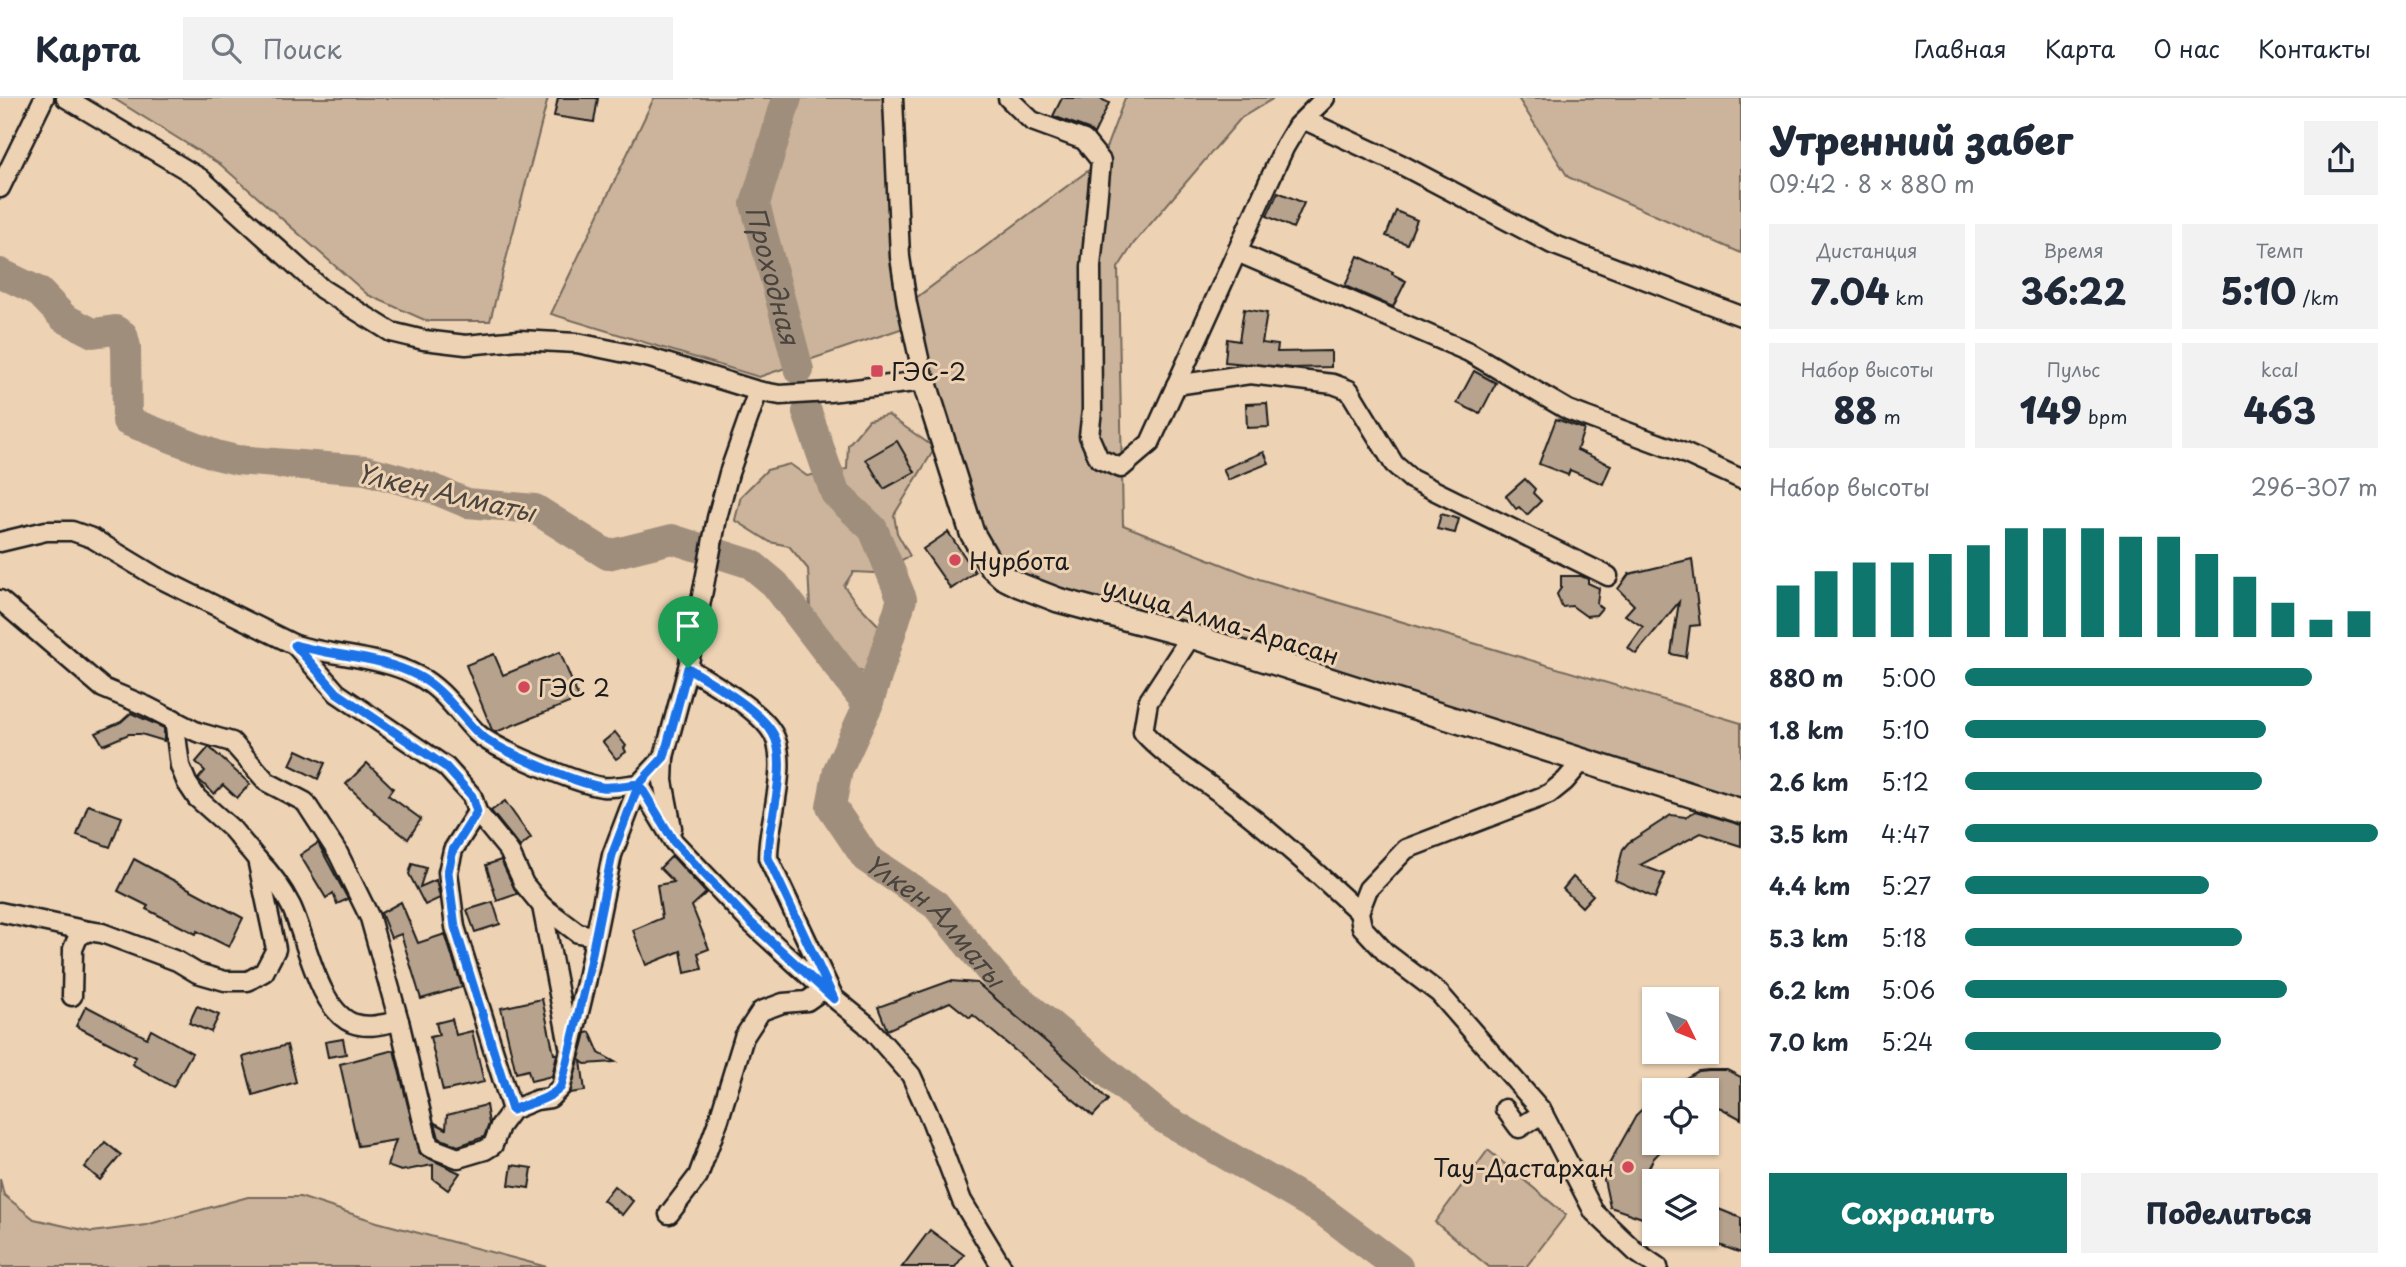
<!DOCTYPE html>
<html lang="ru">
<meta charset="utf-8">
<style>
body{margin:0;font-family:"Playpen Sans",sans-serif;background:#f2f2f3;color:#1f2937;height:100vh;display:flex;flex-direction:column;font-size:26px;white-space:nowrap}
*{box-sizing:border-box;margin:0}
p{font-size:23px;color:#747a83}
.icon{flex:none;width:38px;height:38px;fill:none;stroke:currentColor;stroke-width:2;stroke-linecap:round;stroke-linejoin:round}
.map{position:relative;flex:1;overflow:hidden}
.panel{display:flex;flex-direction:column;background:#fff;width:665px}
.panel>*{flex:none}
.needle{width:46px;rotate:133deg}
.tools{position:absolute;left:1642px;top:889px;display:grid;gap:14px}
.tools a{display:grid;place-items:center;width:77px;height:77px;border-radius:0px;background:#fff;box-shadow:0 2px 5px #0004;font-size:35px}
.pin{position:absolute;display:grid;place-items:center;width:60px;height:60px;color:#fff;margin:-72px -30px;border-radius:50% 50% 50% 0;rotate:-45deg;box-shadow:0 0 7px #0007}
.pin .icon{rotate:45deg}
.round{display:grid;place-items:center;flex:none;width:74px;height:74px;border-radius:0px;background:#f2f2f3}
.overview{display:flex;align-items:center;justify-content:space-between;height:119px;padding:0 28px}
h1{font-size:38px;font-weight:800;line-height:52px}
.stats{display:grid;grid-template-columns:repeat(3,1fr);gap:10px;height:119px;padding:7px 28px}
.stats div{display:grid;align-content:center;border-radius:0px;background:#f2f2f3;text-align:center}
.stats b{font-size:35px;font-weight:800}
.stats small{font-size:19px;font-weight:400}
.stats p{font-size:19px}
.chart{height:196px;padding:14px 28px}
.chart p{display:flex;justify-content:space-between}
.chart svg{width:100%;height:126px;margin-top:7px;stroke:#0f766e;stroke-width:6}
.action{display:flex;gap:14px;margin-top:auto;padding:14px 28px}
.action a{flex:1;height:80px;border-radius:0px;background:#0f766e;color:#fff;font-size:28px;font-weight:800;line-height:80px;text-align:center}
.action a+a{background:#f2f2f3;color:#1f2937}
ul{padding:0 28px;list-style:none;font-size:23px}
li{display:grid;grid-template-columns:112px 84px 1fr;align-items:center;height:52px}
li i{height:18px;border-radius:9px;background:#0f766e}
header{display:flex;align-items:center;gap:42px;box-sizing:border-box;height:98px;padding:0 35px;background:#fff;border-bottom:2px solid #e0e1e3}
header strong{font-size:33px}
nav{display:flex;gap:38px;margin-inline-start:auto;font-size:24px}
.search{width:490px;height:63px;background:#f2f2f3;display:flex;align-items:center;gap:18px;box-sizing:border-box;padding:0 24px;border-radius:0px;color:#747a83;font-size:26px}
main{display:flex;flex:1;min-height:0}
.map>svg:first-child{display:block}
.green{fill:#cbb49b;stroke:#74685c;stroke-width:2}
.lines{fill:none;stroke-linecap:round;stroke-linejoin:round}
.river{stroke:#a08e7c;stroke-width:30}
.building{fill:#b6a28d;stroke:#1c1c1c;stroke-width:2}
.minor-casing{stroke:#1c1c1c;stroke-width:23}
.major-casing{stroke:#1c1c1c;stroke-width:28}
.minor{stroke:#edd2b4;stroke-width:18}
.major{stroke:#edd2b4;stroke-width:23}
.route-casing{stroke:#fff;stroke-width:14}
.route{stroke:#1a73e8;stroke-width:9}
.poi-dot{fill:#d1495b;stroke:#edd2b4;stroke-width:2.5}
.labels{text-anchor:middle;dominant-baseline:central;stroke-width:6;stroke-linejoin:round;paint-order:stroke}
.poi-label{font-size:24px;fill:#1c1c1c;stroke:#edd2b4;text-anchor:start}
.street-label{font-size:24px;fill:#1c1c1c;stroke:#edd2b4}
.water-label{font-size:26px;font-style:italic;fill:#4a443e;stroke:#edd2b4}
</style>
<header>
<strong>Карта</strong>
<div class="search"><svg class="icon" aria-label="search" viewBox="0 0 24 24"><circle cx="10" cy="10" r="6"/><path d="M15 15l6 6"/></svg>Поиск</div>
<nav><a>Главная</a><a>Карта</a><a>О нас</a><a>Контакты</a></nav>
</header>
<main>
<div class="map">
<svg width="1741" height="1169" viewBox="0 0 1741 1169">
<rect width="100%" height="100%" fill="#edd2b4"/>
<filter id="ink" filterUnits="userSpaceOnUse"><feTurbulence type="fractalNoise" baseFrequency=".0143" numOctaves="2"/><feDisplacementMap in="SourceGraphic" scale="14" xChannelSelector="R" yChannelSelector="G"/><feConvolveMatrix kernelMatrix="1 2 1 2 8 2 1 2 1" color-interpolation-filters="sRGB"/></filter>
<g filter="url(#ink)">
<g class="green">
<polygon points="113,0 548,0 490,223 427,223 368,197 221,67"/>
<polygon points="654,0 894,0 909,205 1101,63 1125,0 1274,0 1241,20 1134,145 1118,170 1123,427 1259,481 1741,625 1741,713 1191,538 991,468 912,227 759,279 551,216"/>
<polygon points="1518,0 1741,0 1741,155 1568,79"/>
<polygon points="888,317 935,350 894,417 897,435 910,458 875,475 853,474 844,488 855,503 885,534 866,574 853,570 810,509 808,471 789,448 770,444 735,422 741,398 767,372 790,366 807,378 847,371 848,347 869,322"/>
<polygon points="1488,1052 1566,1117 1526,1169 1489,1169 1435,1124"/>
<polygon points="0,1081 4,1097 34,1121 92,1134 146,1127 248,1099 300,1099 377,1124 547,1169 0,1169"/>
</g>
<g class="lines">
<g class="river">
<path id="s1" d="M787 0 755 106 799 272"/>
<path id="s2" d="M0 175 38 193 64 220 93 235 115 232 123 237 126 249 127 323 216 357 237 362 366 372 431 390 467 405 535 411 608 457 672 441 751 466 775 486 868 607 838 672 831 708 866 760 936 807 1002 887 1161 1019 1323 1113 1398 1169"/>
<polyline points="807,314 835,395 873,431 902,501 868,607"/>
</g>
</g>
<g class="building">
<polygon points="558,0 598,0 594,24 554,18"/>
<polygon points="1062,0 1099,0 1109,5 1094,36 1088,31 1053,18"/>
<polygon points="1278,94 1304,105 1293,130 1267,118"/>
<polygon points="1396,113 1417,122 1407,146 1386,138"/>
<polygon points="1358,158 1393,174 1392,176 1406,183 1393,209 1345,188"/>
<polygon points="1244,211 1267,215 1262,245 1278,247 1277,254 1331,253 1331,269 1292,270 1225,264 1227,241 1239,243"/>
<polygon points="1474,273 1496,285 1480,316 1457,305"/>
<polygon points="1267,305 1269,329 1247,330 1246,306"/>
<polygon points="1556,321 1584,331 1577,352 1611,367 1603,386 1570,372 1568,377 1539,366"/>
<polygon points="897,343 915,374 884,391 866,361"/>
<polygon points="1264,354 1269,365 1228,382 1223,371"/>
<polygon points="1525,381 1535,391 1533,395 1541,403 1527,417 1519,409 1516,411 1506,398"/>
<polygon points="1441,416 1459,421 1455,435 1437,431"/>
<polygon points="948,434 975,474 951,491 923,451"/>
<polygon points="1692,461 1700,527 1690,528 1686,559 1671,556 1679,504 1636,556 1628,550 1643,529 1625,517 1634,507 1618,491 1629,476"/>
<polygon points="1561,478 1581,478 1588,481 1588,485 1599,490 1597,506 1602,510 1596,517 1586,518 1572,508 1562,509 1557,496 1561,490"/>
<polygon points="560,554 579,601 496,634 492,632 466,567 494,556 503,577"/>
<polygon points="131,615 164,630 164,643 141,636 129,636 103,647 96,635 121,624"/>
<polygon points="615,634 626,648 624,650 626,654 616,661 603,644"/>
<polygon points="209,649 250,686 237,700 223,687 214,696 198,681 205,673 196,664"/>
<polygon points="297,652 325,665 318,681 290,667"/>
<polygon points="367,665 393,690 388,697 421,721 408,741 374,715 375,714 346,686"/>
<polygon points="505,703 531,740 520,749 491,713"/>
<polygon points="88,707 122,719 110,749 77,737"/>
<polygon points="1696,713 1741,727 1741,748 1701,735 1640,767 1665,776 1655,800 1615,782 1623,751 1628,745 1671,717 1685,719"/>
<polygon points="318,745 348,801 337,806 333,795 326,800 300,757"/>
<polygon points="672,758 706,795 692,808 709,851 698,855 702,871 685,875 681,853 646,867 633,832 662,820 657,787 674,784 660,770"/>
<polygon points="134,761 243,820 229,849 197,833 196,836 146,811 148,808 118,793"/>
<polygon points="501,762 517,796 497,803 486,767"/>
<polygon points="412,766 426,770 420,789 436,782 440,800 425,807 409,776"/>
<polygon points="1573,779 1593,797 1582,809 1563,791"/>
<polygon points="401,804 418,845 445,836 462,889 421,901 401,836 391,840 381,815"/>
<polygon points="493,804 500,826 475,834 467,812"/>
<polygon points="950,883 977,885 1078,971 1108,1002 1093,1018 973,917 970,920 950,904 887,932 878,909"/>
<polygon points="542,901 554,956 557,956 552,978 531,983 528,972 516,975 501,910"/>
<polygon points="86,908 147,940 151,932 192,955 173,989 132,966 136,959 76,928"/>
<polygon points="197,908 219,917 211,934 189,925"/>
<polygon points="452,921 456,937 472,933 484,984 443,993 430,939 439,937 436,925"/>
<polygon points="590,934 599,955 615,964 585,966 581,963 585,993 570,995 586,935"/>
<polygon points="343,941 346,956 328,959 325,944"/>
<polygon points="287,947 296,984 253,997 243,959"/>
<polygon points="394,952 420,1056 460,1075 448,1092 433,1081 433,1067 401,1073 387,1068 396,1042 358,1048 340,966"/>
<polygon points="1708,972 1727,972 1741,979 1741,1021 1721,1010 1706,1006 1706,992 1665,992 1698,973"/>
<polygon points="1654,1000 1654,1045 1668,1045 1653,1061 1643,1082 1654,1086 1654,1124 1610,1109 1603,1077 1637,1016"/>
<polygon points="486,1007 489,1026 484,1039 458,1048 439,1040 435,1025 446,1031 447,1017"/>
<polygon points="105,1044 121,1057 100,1082 85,1069"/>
<polygon points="512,1067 532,1070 529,1090 509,1087"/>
<polygon points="614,1088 633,1103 622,1117 603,1102"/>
<polygon points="1706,1106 1741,1120 1741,1155 1706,1142"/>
<polygon points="930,1132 964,1157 955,1169 902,1169"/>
</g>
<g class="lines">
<defs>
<g id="minor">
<polyline points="66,0 200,80 322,191 391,234 424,242 466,247 519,242 577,245 650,260 758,293 780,297 829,294 924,283 907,206 900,159 893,0"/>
<polyline points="1008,0 1032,23 1084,42 1101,63 1091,169 1092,312 1089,338 1099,361 1121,370 1150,345 1284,50 1297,28 1325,0"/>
<polyline points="1305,22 1400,66 1552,146 1741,218"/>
<polyline points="0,90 44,0"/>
<polyline points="1237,154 1469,254 1568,312 1684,355 1741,381"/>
<polyline points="1176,287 1250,276 1333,286 1349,292 1394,366 1411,381 1608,478"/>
<path d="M0 444 46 433H72L92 440 155 478 295 547C336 559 380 558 418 578 443 591 457 614 476 634 493 651 577 685 602 689 614 690 628 687 639 686"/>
<polyline points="0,502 103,590 146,608 197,634 232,644 267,684 305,704 338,755 370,820 399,923 429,1049 458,1060 485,1052 493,1047 500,1028 512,1012 536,1002 550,1000 561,989 586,885 612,757 639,686 664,659 688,570 717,420 729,375 758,293"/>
<path d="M1191 538 1148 604 1143 634C1170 664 1205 682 1236 707 1280 741 1319 777 1359 814"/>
<polyline points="295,547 337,595 446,669 472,698 477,714 509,753 524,786 542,808 569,948"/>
<path d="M688 570C712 585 767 615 776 642 782 660 779 682 776 701 773 723 768 737 768 760L834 900 866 926 911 977 932 1024 962 1103 1002 1169"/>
<polyline points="664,659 663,683 672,730"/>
<polyline points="1583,662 1565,683 1549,696 1406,751 1368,791 1359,814 1362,829 1386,855 1439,895 1541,1012 1594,1114 1636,1154 1658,1169"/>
<polyline points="639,686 674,744 750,824 828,895"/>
<polyline points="477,714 453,752 448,774 455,829 512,1012"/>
<path d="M257 761C271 775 282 790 291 808 306 839 318 911 352 925 368 931 383 926 399 923"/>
<polyline points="542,808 578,835 595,838"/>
<polyline points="0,814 88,833"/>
<polyline points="72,898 73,851 78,839 88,833 102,835 177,863 197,875 225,883 248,883 264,874 276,851 257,761 232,731 197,700 187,685 180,668 174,621"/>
<polyline points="1505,1011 1519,1030 1543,1015"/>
<polyline points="669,1116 698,1078 719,1021 744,939 761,913 783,905 807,903 824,891"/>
</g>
<polyline id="major" points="924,283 972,435 991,468 1003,479 1019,487 1058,502 1191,538 1741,713"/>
</defs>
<use href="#minor" class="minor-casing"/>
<use href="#major" class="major-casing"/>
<use href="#minor" class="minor"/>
<use href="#major" class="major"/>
</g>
</g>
<g class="lines" filter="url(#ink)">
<defs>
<path id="route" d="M688 570 664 659 639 686C628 687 614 690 602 689 576 685 493 651 476 633 457 614 443 591 418 578 380 558 336 559 295 547L337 595 446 669 472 698 477 714 453 752 448 774 455 829 512 1012C531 1004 547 1003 561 989L586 885 612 757 639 686 674 744 750 824 834 901 768 760C768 737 773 723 776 701 779 682 782 660 776 642 767 615 712 585 688 570"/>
</defs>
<use href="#route" class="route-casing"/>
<use href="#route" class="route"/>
</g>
<g class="poi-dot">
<rect x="870" y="266" width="14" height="14" rx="3.5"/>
<circle cx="955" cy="462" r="7"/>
<circle cx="524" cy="589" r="7"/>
<circle cx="1628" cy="1069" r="7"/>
</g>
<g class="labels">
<g class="poi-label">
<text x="891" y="273">ГЭС-2</text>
<text x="969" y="462">Нурбота</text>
<text x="538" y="589">ГЭС 2</text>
<text x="1614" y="1069" text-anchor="end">Тау-Дастархан</text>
</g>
<g class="street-label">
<text transform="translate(1221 522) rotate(17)">улица Алма-Арасан</text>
</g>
<g class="water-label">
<text stroke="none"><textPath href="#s1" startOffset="184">Проходная</textPath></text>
<text transform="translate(446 394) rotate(13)">Үлкен Алматы</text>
<text stroke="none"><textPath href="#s2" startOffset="1335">Үлкен Алматы</textPath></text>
</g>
</g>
</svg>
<div class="tools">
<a><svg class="needle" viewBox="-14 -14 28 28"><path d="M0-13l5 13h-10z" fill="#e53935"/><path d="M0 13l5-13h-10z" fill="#747a83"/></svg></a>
<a><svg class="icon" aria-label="locate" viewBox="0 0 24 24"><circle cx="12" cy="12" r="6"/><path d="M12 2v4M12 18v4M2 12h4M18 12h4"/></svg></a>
<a><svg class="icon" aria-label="layers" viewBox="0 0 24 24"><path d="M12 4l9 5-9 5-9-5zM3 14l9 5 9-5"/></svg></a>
</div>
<div class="pin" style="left:688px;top:570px;background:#1e9e55"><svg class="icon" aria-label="arrive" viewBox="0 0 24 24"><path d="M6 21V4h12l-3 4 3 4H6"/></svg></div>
</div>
<section class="panel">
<div class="overview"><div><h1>Утренний забег</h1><p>09:42 · 8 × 880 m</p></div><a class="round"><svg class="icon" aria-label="share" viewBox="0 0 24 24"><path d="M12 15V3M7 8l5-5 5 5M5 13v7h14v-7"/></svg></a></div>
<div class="stats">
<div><p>Дистанция</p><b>7.04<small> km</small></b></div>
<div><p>Время</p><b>36:22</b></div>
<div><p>Темп</p><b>5:10<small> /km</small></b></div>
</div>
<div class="stats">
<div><p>Набор высоты</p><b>88<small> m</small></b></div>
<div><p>Пульс</p><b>149<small> bpm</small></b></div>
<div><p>kcal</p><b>463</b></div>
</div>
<div class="chart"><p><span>Набор высоты</span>296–307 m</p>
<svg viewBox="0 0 160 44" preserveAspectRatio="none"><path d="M5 44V26M15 44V21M25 44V18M35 44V18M45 44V15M55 44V12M65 44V6M75 44V6M85 44V6M95 44V9M105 44V9M115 44V15M125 44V23M135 44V32M145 44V38M155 44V35"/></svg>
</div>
<ul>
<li><b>880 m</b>5:00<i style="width:84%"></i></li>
<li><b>1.8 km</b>5:10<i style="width:73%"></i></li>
<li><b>2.6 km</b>5:12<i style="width:72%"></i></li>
<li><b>3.5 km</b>4:47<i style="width:100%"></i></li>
<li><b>4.4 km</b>5:27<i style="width:59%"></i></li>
<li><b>5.3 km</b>5:18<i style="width:67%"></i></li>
<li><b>6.2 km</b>5:06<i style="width:78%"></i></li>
<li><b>7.0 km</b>5:24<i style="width:62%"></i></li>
</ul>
<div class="action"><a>Сохранить</a><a>Поделиться</a></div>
</section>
</main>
